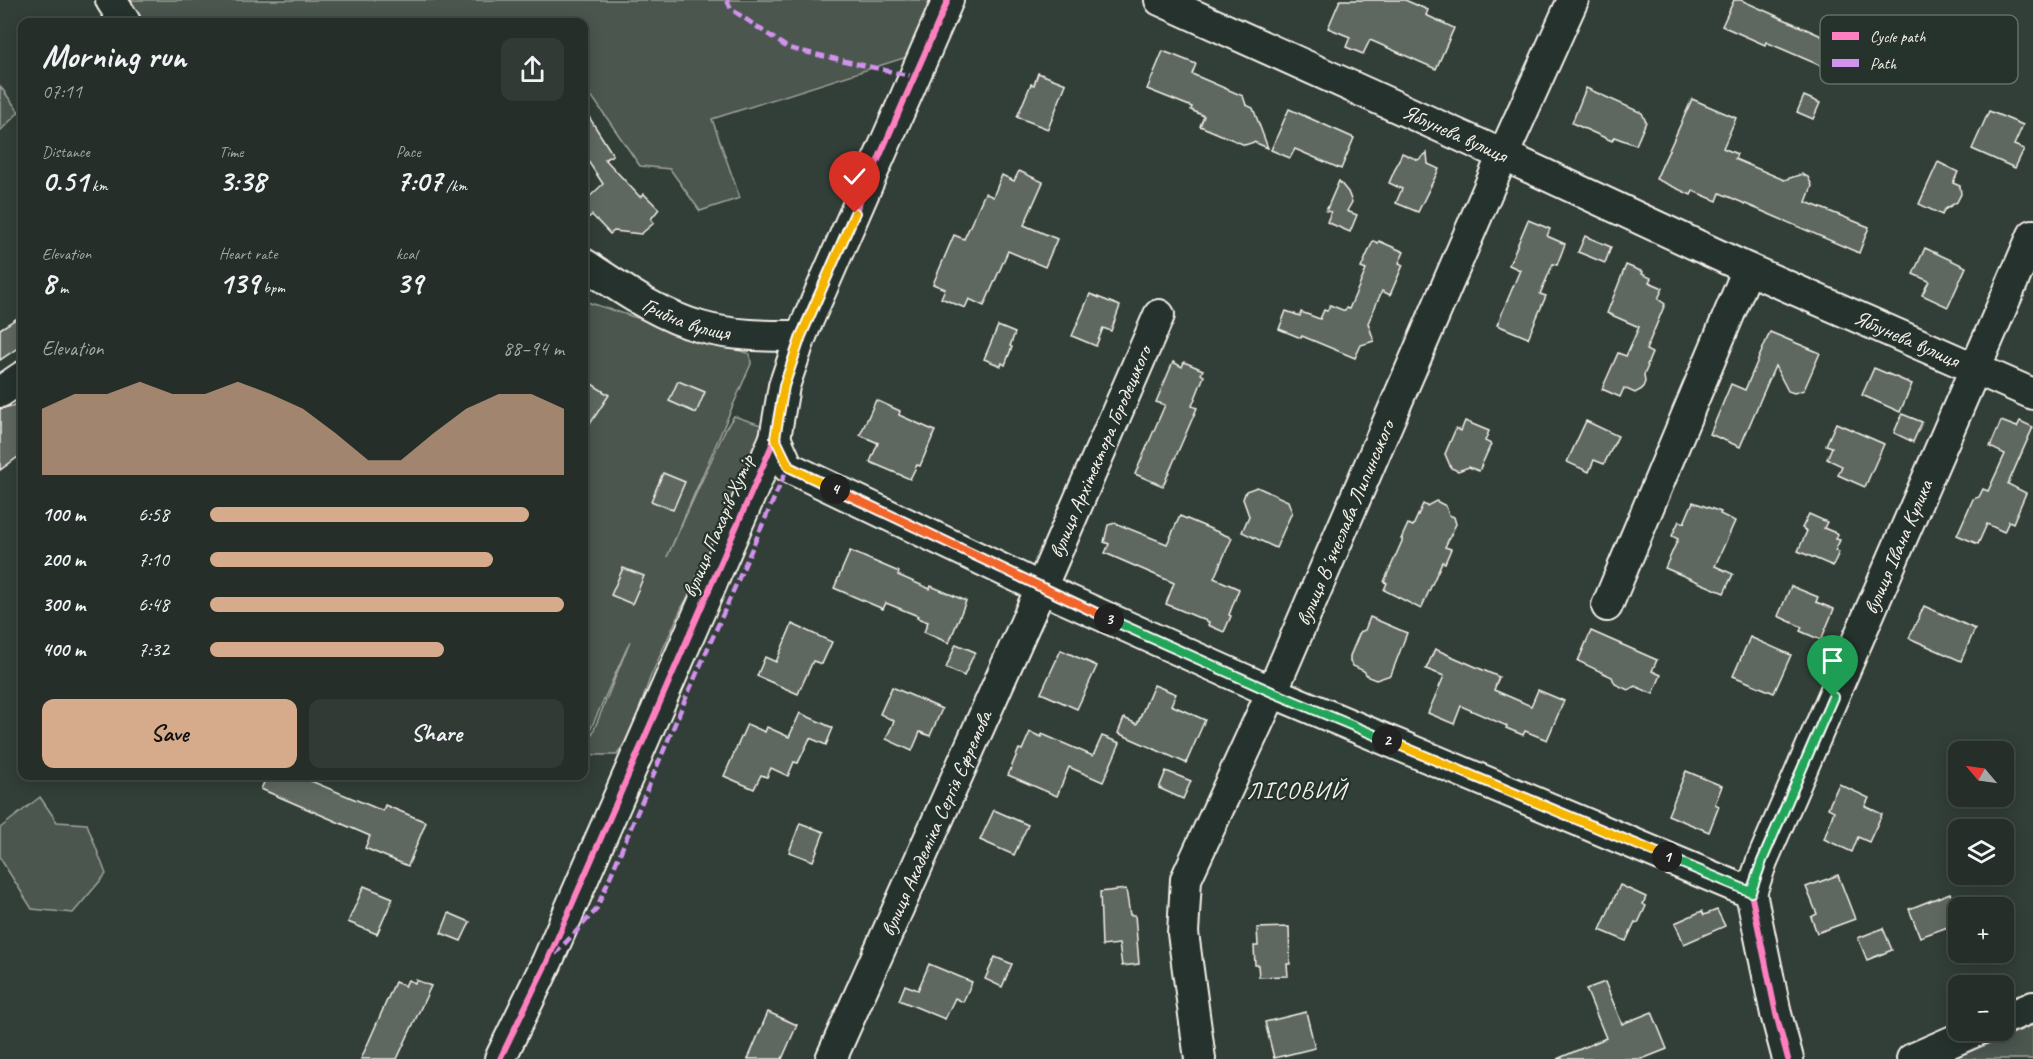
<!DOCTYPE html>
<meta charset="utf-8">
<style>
body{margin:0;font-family:Caveat,sans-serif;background:#323a36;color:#f1f3f6;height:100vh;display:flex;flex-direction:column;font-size:22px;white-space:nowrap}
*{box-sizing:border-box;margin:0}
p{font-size:20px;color:#a4a8a8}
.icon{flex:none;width:33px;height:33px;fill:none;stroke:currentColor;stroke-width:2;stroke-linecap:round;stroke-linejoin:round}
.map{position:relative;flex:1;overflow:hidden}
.details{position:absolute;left:18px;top:18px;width:570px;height:762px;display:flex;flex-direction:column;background:#262e2a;border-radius:12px;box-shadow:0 3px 15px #0003,0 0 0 2px #424a47}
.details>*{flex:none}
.needle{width:39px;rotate:299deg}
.controls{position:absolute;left:1948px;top:741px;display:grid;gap:12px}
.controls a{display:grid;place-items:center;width:66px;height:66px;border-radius:12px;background:#262e2a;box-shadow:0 3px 15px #0003,0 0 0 2px #424a47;font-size:30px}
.pin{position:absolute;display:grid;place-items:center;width:51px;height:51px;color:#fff;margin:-62px -26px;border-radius:50% 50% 50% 0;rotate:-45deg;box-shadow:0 0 6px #0007}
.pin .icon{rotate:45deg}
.km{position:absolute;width:30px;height:30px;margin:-15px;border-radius:50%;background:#222;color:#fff;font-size:16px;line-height:30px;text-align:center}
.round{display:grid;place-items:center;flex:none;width:63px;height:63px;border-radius:12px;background:#323a36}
.summary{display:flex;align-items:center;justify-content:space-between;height:102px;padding:0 24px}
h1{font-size:33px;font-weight:800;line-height:45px}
.metrics{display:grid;grid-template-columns:repeat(3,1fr);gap:9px;height:102px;padding:6px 24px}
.metrics div{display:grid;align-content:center}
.metrics b{font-size:30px;font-weight:800}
.metrics small{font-size:16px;font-weight:400}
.metrics p{font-size:16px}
.chart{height:168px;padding:12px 24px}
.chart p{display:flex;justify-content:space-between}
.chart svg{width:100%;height:108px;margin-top:6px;fill:#d6ab8b;opacity:.7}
.button{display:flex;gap:12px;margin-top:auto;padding:12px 24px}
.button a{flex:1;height:69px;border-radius:12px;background:#d6ab8b;color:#111;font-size:24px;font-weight:800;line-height:69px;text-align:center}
.button a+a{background:#323a36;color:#f1f3f6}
ul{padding:0 24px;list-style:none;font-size:20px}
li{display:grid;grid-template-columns:96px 72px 1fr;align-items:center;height:45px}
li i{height:15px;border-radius:8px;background:#d6ab8b}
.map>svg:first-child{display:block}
.green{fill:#4c564f;stroke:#a0a49c;stroke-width:1.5}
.building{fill:#5f6861;stroke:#f4f1e8;stroke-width:1.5}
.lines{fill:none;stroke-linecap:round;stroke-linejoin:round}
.minor-casing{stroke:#f4f1e8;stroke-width:34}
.minor{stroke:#26332d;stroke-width:30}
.quiet{stroke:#d193ec;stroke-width:4.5;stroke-dasharray:9 4.5;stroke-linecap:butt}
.cycleway-casing{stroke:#26332d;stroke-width:10}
.cycleway{stroke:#ff80c0;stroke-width:6}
.split-1-casing{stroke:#fff;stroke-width:12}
.split-2-casing{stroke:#fff;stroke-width:12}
.split-3-casing{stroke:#fff;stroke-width:12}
.split-4-casing{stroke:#fff;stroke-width:12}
.split-5-casing{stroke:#fff;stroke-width:12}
.split-1{stroke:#22a559;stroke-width:8}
.split-2{stroke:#f5b400;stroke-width:8}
.split-3{stroke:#22a559;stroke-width:8}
.split-4{stroke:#f0652b;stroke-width:8}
.split-5{stroke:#f5b400;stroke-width:8}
.labels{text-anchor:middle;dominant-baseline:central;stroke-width:4.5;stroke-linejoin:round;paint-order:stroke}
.street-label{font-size:21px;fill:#f4f1e8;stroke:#26332d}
.quarter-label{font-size:24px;letter-spacing:1.5px;fill:#f4f1e8;stroke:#26332d}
.key{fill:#26332d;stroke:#646c65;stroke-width:1.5}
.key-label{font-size:16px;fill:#f4f1e8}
</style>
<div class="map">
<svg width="2033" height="1059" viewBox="0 0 2033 1059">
<rect width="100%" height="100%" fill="#323e38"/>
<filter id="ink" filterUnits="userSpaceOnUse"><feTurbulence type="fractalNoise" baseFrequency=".0167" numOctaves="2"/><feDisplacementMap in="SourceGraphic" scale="12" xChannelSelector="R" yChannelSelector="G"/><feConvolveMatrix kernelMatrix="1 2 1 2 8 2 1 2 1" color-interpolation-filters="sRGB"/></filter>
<g filter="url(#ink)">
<g class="green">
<polygon points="111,0 930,0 907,57 712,119 740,198 700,211 670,169 640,166 584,85 584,22 125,22"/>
<polygon points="0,86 19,112 0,131"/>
<polygon points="584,301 750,354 751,364 667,557 726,428 734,416 761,425 767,437 703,571 682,607 650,678 632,731 617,755 592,755 587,747 630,641 584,744"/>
<polygon points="40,797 57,822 87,824 106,874 73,913 32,909 0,858 0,828"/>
<polygon points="2033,1025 2033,1059 1952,1059"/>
</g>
<g class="building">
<polygon points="1340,0 1405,0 1428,10 1426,15 1454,28 1436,69 1370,40 1363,54 1346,47 1350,37 1328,28"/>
<polygon points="1734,0 1741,0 1837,43 1826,68 1766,42 1765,45 1722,26"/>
<polygon points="1163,51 1196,64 1192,74 1243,96 1246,105 1253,108 1268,148 1254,142 1245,145 1200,126 1204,116 1191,110 1192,107 1147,89"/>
<polygon points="1038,73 1066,84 1048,129 1017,117 1031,84 1034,85"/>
<polygon points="1586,88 1642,113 1646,122 1636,145 1614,137 1612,141 1572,123"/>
<polygon points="1804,96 1820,103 1813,119 1797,112"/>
<polygon points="1692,99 1736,118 1723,148 1737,154 1735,159 1784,180 1802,174 1808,177 1812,186 1806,202 1869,227 1859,253 1720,193 1717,201 1693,191 1691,195 1656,179"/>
<polygon points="584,109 613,155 605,159 640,197 644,194 659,209 651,219 654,223 641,234 614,231 610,234 592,215 584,221 584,202 603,184 584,155"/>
<polygon points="1289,109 1354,138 1341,169 1295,149 1290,158 1271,150"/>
<polygon points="1989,111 2023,125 2014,145 2024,149 2015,168 1972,149"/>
<polygon points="1402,153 1418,160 1427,153 1428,164 1439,169 1418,212 1396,203 1402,189 1389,183"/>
<polygon points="1938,162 1958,172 1953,183 1960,186 1961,194 1957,202 1944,210 1942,215 1919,204"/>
<polygon points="1019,171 1043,182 1024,225 1057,239 1045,267 1008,251 984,306 969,299 965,308 941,298 945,289 933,284 954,235 964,239 985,193 993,197 1002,175 1014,181"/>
<polygon points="1339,181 1348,192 1352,202 1347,211 1357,215 1350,232 1327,222 1331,212 1326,211"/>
<polygon points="1528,220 1550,229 1547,236 1565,244 1557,265 1553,264 1540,294 1546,296 1528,338 1497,325 1520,270 1509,265"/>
<polygon points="1585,236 1611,247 1605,263 1578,252"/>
<polygon points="1373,241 1378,243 1379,241 1404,252 1399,263 1403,265 1390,295 1382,291 1368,323 1374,341 1361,345 1355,358 1302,336 1301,338 1279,329 1286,311 1300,316 1301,312 1320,319 1324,310 1327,311 1330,305 1345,311 1346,308 1349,309 1366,270 1361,268"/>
<polygon points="1925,248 1966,267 1948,307 1922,295 1929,281 1913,274"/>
<polygon points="1626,265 1643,272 1642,274 1651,278 1649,282 1663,288 1658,299 1665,304 1646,350 1652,353 1647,365 1648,366 1644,375 1645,382 1642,389 1635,393 1624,388 1620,397 1602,389 1618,353 1626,356 1639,327 1607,313"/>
<polygon points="1090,294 1120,306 1111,331 1103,328 1096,346 1072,336"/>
<polygon points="22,315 22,345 0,360 0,329"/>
<polygon points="998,326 1015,333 1010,346 1012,347 1005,365 1002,363 1001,366 984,359"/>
<polygon points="1770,332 1820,353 1804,390 1794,393 1788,391 1775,366 1740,447 1710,434 1731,384 1745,390"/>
<polygon points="1173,362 1182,367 1184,362 1203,370 1201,374 1204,376 1192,406 1197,408 1163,486 1135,474 1165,405 1156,402"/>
<polygon points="1874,368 1912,384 1900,412 1862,395"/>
<polygon points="584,379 609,395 584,433"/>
<polygon points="678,381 705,392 696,413 669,401"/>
<polygon points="22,399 22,454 0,470 0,409 11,406 12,407"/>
<polygon points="876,400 900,411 899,415 935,431 920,466 917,465 910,479 870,462 878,443 860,435"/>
<polygon points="1902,414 1922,422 1913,442 1894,433"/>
<polygon points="1465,421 1489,431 1485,441 1491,444 1479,471 1469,467 1458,471 1451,468 1445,454 1456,428 1461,431"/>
<polygon points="1586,421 1618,436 1604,464 1594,460 1589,472 1567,462"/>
<polygon points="2001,421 2017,427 2020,421 2033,427 2008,484 2026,493 2013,523 2009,521 2004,532 1987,524 1978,544 1957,535 1973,499 1979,497 1983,489 1988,491 2005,454 1990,447"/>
<polygon points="1836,423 1884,444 1865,487 1838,475 1842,466 1827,459 1832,447 1826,445"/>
<polygon points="663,473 685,482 673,510 651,501"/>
<polygon points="1257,487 1288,501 1292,512 1276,548 1242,532 1249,516 1243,499 1246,491"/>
<polygon points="1436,501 1446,506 1449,515 1454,517 1456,524 1445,547 1451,549 1445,563 1442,562 1421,609 1384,590 1387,583 1384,582 1403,539 1401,539 1408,524 1413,526 1423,504 1427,506"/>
<polygon points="1693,502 1721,512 1720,514 1735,521 1715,566 1733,574 1724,593 1665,568 1678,539 1672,536 1679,521 1684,523"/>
<polygon points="1809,514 1827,522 1824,528 1838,534 1836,539 1840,540 1835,551 1839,552 1833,566 1798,551 1807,531 1802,528"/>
<polygon points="1180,516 1232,538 1214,578 1239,589 1229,615 1231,616 1224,632 1208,625 1209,622 1166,604 1174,583 1105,553 1109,544 1104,542 1108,525 1115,523 1167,544"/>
<polygon points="850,551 899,572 898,575 930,589 931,586 966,601 949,643 924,632 928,622 917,618 918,616 886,603 883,609 834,588"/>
<polygon points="623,568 644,576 632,604 611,595"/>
<polygon points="1791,586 1818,597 1816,602 1834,609 1821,640 1800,631 1802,627 1778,616"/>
<polygon points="1924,606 1975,629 1961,661 1909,638"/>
<polygon points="1370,617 1407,633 1391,675 1376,680 1368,677 1364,671 1353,666 1350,662 1350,656 1360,632 1365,630"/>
<polygon points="792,624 832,642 822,664 813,661 798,694 757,676 765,657 776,662"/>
<polygon points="1591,631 1657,660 1652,671 1661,675 1653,694 1635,686 1628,690 1615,684 1612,677 1578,661"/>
<polygon points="1750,637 1791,655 1774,693 1733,676"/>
<polygon points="956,644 975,652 964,676 946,668"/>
<polygon points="1435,649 1499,677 1494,690 1531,706 1538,690 1564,701 1547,740 1525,731 1523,735 1506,728 1507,726 1461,706 1454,724 1428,713 1444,676 1426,669"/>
<polygon points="1061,650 1097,666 1077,709 1041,693"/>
<polygon points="1154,685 1176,694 1171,705 1205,720 1186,763 1118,733 1124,718 1137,724"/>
<polygon points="892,687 942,709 930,736 920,732 912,751 886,739 894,721 880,714"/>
<polygon points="800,713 833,728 826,745 810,738 798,763 794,762 788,776 771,768 767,777 761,775 754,789 724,776 747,724 765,732 767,727 789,737"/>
<polygon points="1030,732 1041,737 1042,734 1093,756 1102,736 1120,743 1103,782 1069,767 1057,796 1008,775 1019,749 1022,750"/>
<polygon points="1166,771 1191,781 1183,799 1159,788"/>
<polygon points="1686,771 1722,786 1715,804 1719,806 1709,832 1668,815"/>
<polygon points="267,776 299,776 383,811 385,805 426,822 408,866 365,848 370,836 261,789"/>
<polygon points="1839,784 1869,798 1865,806 1882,814 1869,842 1858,837 1852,852 1824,839 1834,811 1828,808"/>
<polygon points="994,810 1028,825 1014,855 980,840"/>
<polygon points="800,823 824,832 813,861 789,852"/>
<polygon points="1838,875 1855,919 1817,933 1811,917 1817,914 1806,887"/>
<polygon points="1620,885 1646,897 1643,904 1646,906 1638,923 1635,922 1626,941 1600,930"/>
<polygon points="364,886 393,898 377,934 348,922"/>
<polygon points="1126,889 1130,915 1135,915 1139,964 1122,966 1119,944 1102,946 1100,892"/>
<polygon points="1950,893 1959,917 1959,923 1920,937 1909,909"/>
<polygon points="1717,910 1725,926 1684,944 1675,923 1702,911 1704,915"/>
<polygon points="449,913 470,922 461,941 441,933"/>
<polygon points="1289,927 1290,964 1287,964 1288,976 1259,977 1258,965 1255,965 1254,946 1258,946 1257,928"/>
<polygon points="1883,928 1892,950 1867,960 1858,938"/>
<polygon points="995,957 1012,964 1002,987 985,979"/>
<polygon points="929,964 972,982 963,1002 955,998 945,1019 899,1000 905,985 918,990"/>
<polygon points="408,980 415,983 416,980 431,986 397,1059 361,1059 395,982 405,986"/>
<polygon points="1605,982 1622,1024 1652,1012 1667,1049 1642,1059 1557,1059 1606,1038 1586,989"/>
<polygon points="768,1012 797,1025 782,1059 748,1059"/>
<polygon points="1306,1012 1315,1048 1274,1058 1265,1022"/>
</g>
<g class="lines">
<defs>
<g id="minor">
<polyline points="111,0 125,22"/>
<path id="s1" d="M1160 0 1503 155 1748 269 2033 394"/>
<path id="s2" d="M584 264C621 288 658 315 701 327 732 336 768 336 801 336"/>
<polyline points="0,392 22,377"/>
<polyline points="775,438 788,467 1041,588 1272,692 1751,893 1776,1014 1788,1059"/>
<polyline points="1607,606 1748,269"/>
<path id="s3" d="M1751 893 1762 861 2033 235"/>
<polyline points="2004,1019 2033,1007"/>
<polyline points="500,1059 547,962 775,438 784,386 801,336 948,0"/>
<path id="s4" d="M831 1059 1041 588 1159 315"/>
<polyline points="1200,1059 1183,933 1186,879 1272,692 1503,155 1573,0"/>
<polyline points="1912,1059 1978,1030"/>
</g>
</defs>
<use href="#minor" class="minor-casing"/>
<use href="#minor" class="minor"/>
<g class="quiet">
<polyline points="727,0 731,9 788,48 915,77"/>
<polyline points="555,954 596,910 685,700 788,467"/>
</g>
<defs>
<g id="cycleway">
<polyline points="775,438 788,467 1041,588 1272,692 1751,893 1776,1014 1788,1059"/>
<polyline points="500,1059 547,962 775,438 784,386 801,336 948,0"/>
</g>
</defs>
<use href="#cycleway" class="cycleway-casing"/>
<use href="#cycleway" class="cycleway"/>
</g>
</g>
<g class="lines" filter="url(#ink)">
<defs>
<polyline id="split-1" points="1667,857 1751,892 1762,861 1833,697"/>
<polyline id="split-2" points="1387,740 1667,857"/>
<polyline id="split-3" points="1109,619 1272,692 1387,740"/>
<polyline id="split-4" points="835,489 1109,619"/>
<polyline id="split-5" points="835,489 789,467 775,438 784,386 801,336 855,213"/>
</defs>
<use href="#split-1" class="split-1-casing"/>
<use href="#split-2" class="split-2-casing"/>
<use href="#split-3" class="split-3-casing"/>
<use href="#split-4" class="split-4-casing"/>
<use href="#split-5" class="split-5-casing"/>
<use href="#split-1" class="split-1"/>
<use href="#split-2" class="split-2"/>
<use href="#split-3" class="split-3"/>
<use href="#split-4" class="split-4"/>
<use href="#split-5" class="split-5"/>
</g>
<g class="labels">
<g class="street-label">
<text stroke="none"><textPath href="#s1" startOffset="324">Яблунева вулиця</textPath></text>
<text stroke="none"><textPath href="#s2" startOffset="117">Грибна вулиця</textPath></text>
<text stroke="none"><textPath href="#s1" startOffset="820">Яблунева вулиця</textPath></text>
<text stroke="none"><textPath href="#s4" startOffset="664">вулиця Архітектора Городецького</textPath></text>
<text transform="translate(1345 523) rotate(-67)">вулиця Вʼячеслава Липинського</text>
<text transform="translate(718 526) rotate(-67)">вулиця Пахарів Хутір</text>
<text stroke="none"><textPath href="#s3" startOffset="376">вулиця Івана Кулика</textPath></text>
<text stroke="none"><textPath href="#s4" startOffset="258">вулиця Академіка Сергія Єфремова</textPath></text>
</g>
<g class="quarter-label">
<text x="1297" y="790">ЛІСОВИЙ</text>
</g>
</g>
<rect x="1820" y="15" width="198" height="69" rx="9" class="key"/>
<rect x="1832" y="32" width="27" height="8" fill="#ff80c0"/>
<rect x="1832" y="59" width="27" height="8" fill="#d193ec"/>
<g class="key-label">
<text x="1870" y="42">Cycle path</text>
<text x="1870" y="69">Path</text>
</g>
</svg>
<div class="controls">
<a><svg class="needle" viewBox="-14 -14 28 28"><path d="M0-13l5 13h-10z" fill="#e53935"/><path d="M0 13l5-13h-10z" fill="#a4a8a8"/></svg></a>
<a><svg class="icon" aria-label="layers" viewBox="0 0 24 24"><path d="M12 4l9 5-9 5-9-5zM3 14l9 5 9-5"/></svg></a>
<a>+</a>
<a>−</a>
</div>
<div class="pin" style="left:1833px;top:697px;background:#1e9e55"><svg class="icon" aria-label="arrive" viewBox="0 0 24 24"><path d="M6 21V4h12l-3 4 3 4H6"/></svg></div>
<div class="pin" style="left:855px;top:213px;background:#d93025"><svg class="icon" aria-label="check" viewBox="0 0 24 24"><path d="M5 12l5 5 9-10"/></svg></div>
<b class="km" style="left:1667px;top:857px">1</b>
<b class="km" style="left:1387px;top:740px">2</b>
<b class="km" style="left:1109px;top:619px">3</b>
<b class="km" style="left:835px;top:489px">4</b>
<section class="details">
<div class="summary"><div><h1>Morning run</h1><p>07:11</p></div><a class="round"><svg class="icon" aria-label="share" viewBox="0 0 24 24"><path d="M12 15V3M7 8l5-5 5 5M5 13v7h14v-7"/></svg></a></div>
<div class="metrics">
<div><p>Distance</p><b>0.51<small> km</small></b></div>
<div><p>Time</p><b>3:38</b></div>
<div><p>Pace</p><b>7:07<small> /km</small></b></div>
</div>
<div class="metrics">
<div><p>Elevation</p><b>8<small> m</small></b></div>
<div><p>Heart rate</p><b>139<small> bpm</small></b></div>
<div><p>kcal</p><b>39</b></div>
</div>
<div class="chart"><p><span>Elevation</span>88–94 m</p>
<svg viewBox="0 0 160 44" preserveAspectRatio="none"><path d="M0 44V17L10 11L20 11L30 6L40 11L50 11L60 6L70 11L80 17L90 27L100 38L110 38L120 27L130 17L140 11L150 11L160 17V44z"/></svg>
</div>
<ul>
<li><b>100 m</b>6:58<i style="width:90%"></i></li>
<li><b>200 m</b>7:10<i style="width:80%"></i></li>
<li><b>300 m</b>6:48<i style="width:100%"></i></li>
<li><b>400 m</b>7:32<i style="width:66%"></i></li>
</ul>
<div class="button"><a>Save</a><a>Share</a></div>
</section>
</div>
